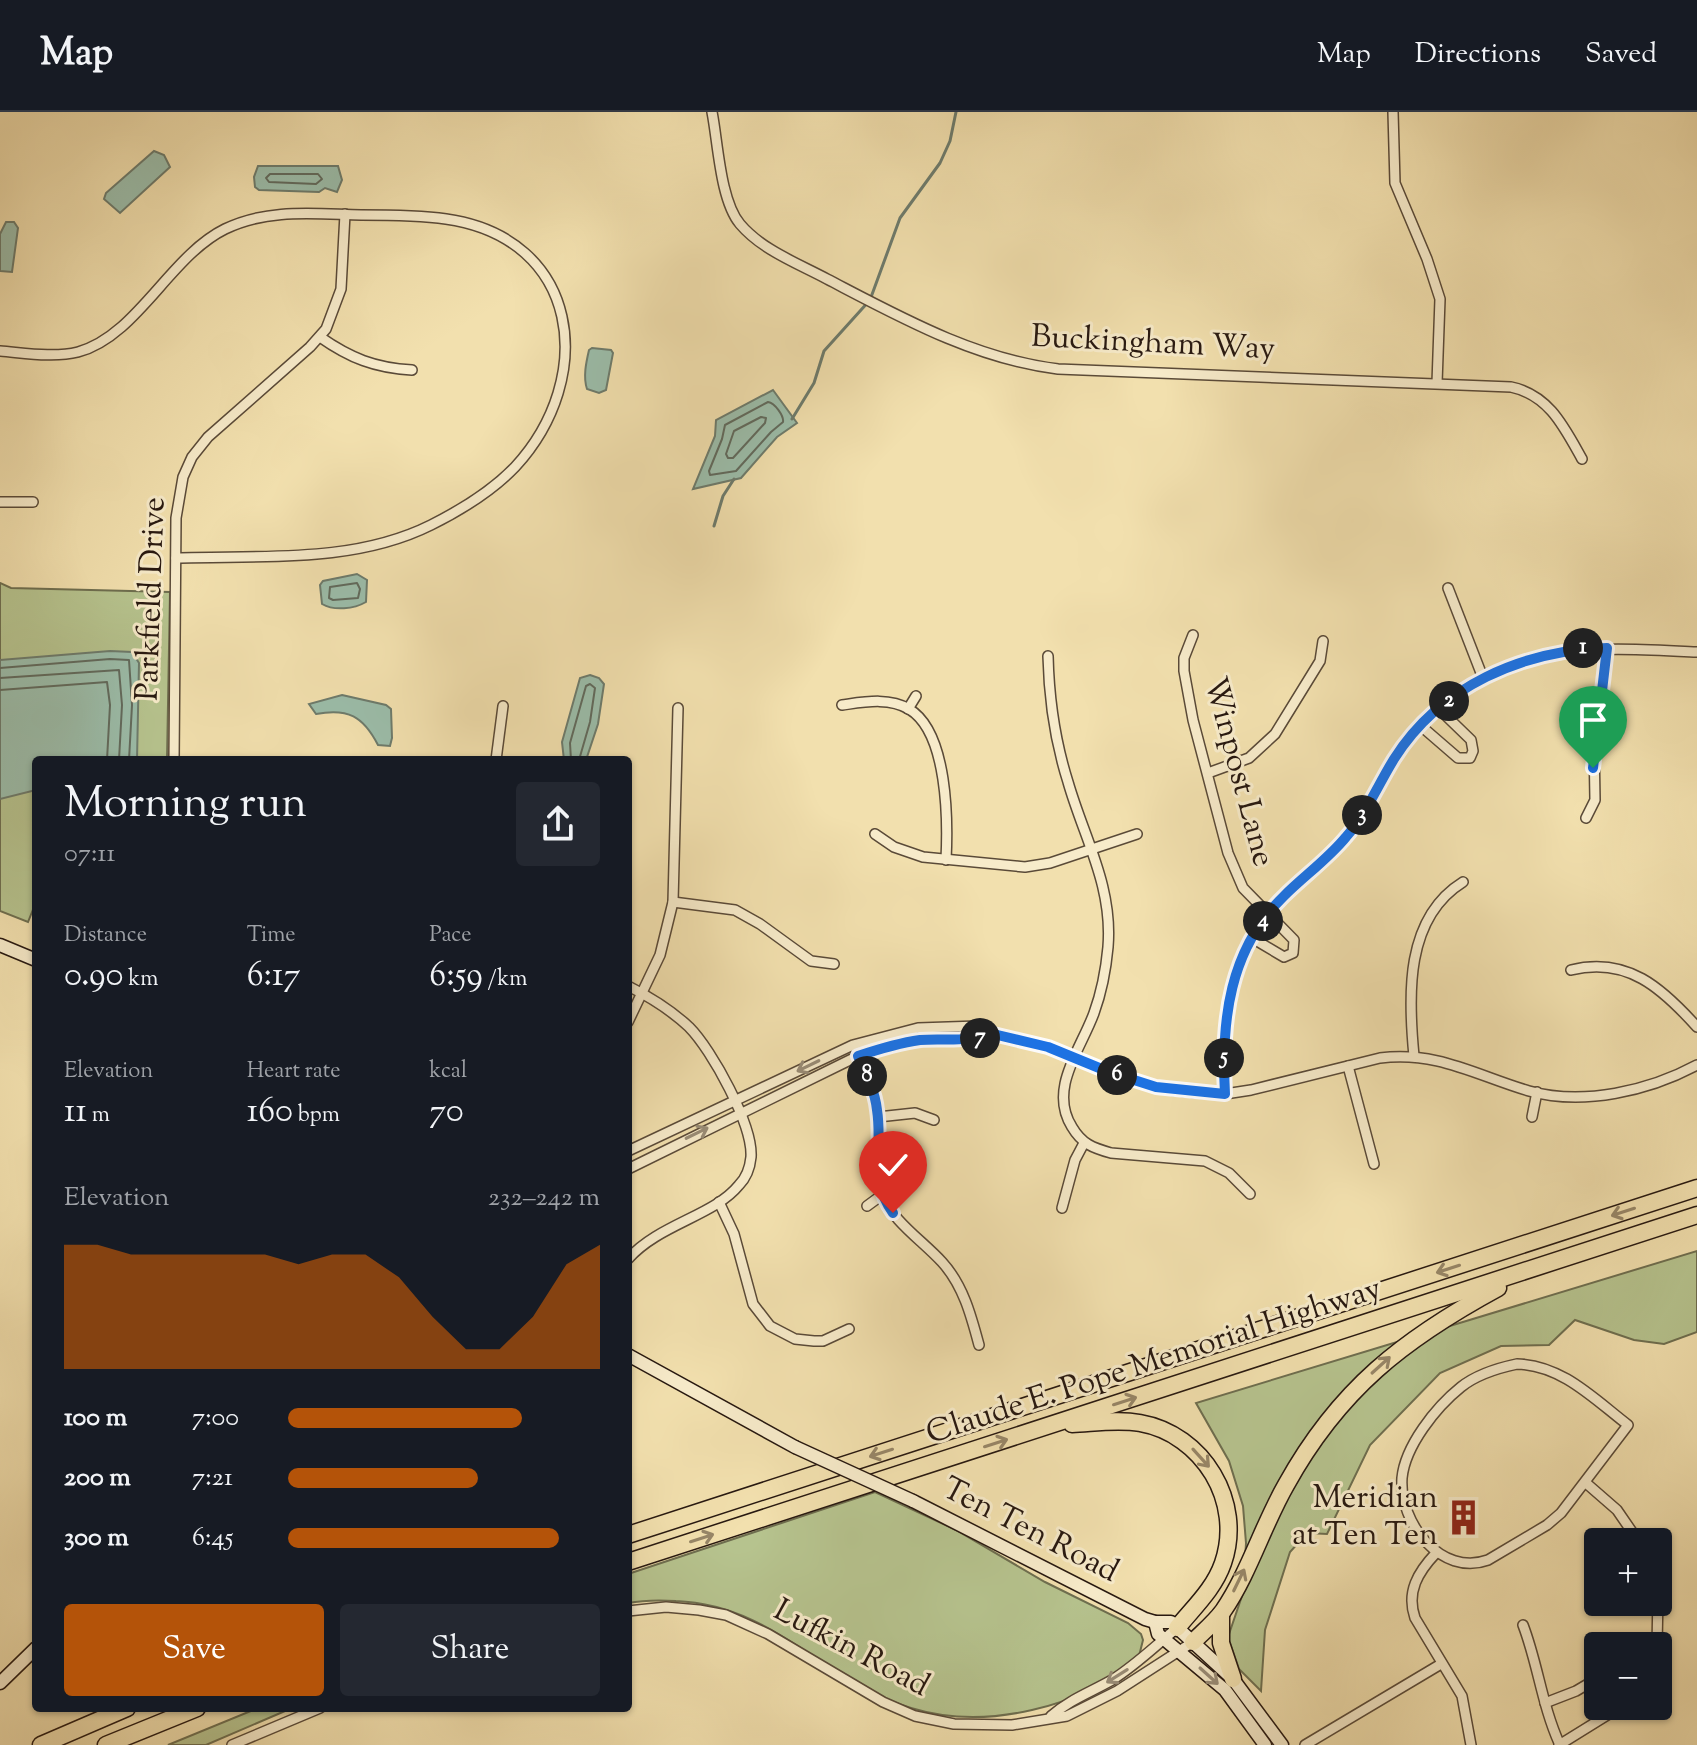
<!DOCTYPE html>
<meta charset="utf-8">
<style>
body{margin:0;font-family:"Sorts Mill Goudy",serif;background:#242831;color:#f1f3f6;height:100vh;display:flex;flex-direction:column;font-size:30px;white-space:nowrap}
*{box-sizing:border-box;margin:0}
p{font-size:26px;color:#9ea1a6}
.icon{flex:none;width:44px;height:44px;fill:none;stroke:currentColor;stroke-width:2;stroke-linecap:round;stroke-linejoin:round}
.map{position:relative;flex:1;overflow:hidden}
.details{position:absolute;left:32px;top:644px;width:600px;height:956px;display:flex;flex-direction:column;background:#171b24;border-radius:8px;box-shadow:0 2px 6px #0004}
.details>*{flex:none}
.controls{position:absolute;left:1584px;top:1416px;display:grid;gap:16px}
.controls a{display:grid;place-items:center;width:88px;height:88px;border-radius:8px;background:#171b24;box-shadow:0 2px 6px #0004;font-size:40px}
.pin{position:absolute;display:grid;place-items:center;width:68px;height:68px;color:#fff;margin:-82px -34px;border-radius:50% 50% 50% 0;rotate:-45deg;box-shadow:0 0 8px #0007}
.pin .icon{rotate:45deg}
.km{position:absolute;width:40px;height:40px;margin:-20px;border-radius:50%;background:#222;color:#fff;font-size:22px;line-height:40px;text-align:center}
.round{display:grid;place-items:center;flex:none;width:84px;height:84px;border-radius:8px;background:#242831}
.summary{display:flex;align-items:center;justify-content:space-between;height:136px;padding:0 32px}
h1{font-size:44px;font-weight:600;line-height:60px}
.figures{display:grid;grid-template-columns:repeat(3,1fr);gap:12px;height:136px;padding:8px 32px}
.figures div{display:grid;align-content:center}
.figures b{font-size:34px;font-weight:600}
.figures small{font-size:22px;font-weight:400}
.figures p{font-size:22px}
.chart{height:224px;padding:16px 32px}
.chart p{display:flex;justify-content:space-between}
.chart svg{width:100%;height:144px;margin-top:8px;fill:#b45309;opacity:.7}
.action{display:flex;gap:16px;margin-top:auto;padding:16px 32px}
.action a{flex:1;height:92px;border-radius:8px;background:#b45309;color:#fff;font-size:32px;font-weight:600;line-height:92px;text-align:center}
.action a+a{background:#242831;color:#f1f3f6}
ul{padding:0 32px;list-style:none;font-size:26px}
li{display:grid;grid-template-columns:128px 96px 1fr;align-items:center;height:60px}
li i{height:20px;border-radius:10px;background:#b45309}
header{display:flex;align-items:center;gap:48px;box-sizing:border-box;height:112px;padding:0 40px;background:#171b24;border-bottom:2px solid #363941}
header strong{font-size:38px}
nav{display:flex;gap:44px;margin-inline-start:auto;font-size:28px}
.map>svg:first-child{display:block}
.green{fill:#b6c38e;stroke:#6e6e4f;stroke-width:2}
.water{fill:#9bbdaa;stroke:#6d7b6c;stroke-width:2}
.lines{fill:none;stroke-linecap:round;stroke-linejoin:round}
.shore{stroke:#616a5d;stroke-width:2}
.stream{stroke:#6d7b6c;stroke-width:3}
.street-casing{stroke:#5a4a38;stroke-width:12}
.secondary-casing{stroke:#271810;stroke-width:15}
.highway-casing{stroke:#271810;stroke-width:19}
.street{stroke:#f7ebca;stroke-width:9}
.secondary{stroke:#f7ebca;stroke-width:12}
.highway{stroke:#f2e0ae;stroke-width:16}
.secondary-bridge-casing{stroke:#271810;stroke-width:15;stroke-linecap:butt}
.secondary-bridge{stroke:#f7ebca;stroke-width:12}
.oneway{stroke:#998c76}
.oneway2{stroke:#978667}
.route-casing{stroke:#fff;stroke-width:16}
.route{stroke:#1a73e8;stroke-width:10}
.labels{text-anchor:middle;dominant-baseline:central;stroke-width:6;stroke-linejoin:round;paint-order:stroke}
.street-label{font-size:32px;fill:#271810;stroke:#f7ebca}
.poi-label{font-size:32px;fill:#271810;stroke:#f7ebca;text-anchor:end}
</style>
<header>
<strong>Map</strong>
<nav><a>Map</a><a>Directions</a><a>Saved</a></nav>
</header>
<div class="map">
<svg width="1697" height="1633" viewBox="0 0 1697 1633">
<rect width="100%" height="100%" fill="#f2e0ae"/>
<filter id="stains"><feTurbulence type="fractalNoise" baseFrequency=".0025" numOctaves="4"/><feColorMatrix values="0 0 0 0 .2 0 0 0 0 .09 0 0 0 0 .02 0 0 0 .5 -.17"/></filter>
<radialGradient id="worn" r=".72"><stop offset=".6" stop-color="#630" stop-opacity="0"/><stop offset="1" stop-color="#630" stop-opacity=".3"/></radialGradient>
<g class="green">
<polygon points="0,471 11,476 170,480 167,648 36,648 36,790 28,810 0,799"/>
<polygon points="1697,1139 1697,1220 1664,1232 1634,1228 1575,1208 1549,1233 1501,1234 1440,1261 1370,1333 1327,1422 1307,1421 1290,1440 1265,1518 1261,1579 1239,1557 1228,1525 1243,1481 1246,1431 1243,1394 1229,1349 1196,1291"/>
<path d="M875 1380 956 1418 1045 1470 1128 1511 1141 1522 1143 1528 1139 1544C1112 1571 1069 1590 1032 1598 993 1607 950 1608 911 1596 824 1570 776 1493 676 1489 660 1488 644 1488 628 1491V1462Z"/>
<polygon points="258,1596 292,1596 206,1633 168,1633"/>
</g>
<g class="water">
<polygon points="154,39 164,43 170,55 120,101 104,87 106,81"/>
<polygon points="258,54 338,54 342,68 337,80 325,76 319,80 259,78 255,75 254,65"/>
<polygon points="6,110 14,110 18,116 12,160 0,159 0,122"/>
<path d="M592 236 611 238 613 241 606 278 599 281 587 277C583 265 586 251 589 238Z"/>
<polygon points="773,278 797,311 777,325 741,366 693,377 715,324 716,308"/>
<path d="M357 462 367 468 366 490C354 497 334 499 322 492L320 473 323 469Z"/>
<polygon points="110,539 132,540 139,551 137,648 36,648 36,678 0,687 0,548"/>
<polygon points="590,563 599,566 604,572 598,612 586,648 564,648 562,630 580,566"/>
<path d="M342 583 386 593 391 597 392 626 390 634 378 633C363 604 348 596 316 602L309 592Z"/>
</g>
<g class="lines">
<g class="shore">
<polygon points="270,62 318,62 322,67 316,72 269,70 266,66"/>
<path d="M768 290C775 291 784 304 783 310L771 320 736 359 710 363 709 359 722 327 725 313Z"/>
<polygon points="761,305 766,306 765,311 733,346 728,346 726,342 734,319"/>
<polygon points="357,471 360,477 358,486 333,488 329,486 330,475"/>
<polyline points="0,556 110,547 129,548 132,593 129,648"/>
<polyline points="0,566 119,558 122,593 119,648"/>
<polyline points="0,578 107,570 110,593 107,648"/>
<polyline points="571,648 570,631 586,574 590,572 595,576 590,610 579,648"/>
</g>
<g class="stream">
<polyline points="792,307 814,271 824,239 870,188 900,106 940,51 950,29 956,0"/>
<polyline points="714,414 723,384 734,367"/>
</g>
<defs>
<g id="street">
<path d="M712 0C718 30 720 88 740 112 762 138 797 151 827 167 900 205 975 247 1058 257L1511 275C1549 283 1564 315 1582 347"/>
<polyline points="1393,0 1395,71 1427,147 1440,187 1437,271"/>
<path d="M320 225C350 246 375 256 412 258"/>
<path d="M0 239C25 241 54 246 78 240 137 224 170 144 225 117 268 96 315 102 361 103 389 103 418 103 446 107 580 126 598 265 515 355 491 380 461 398 431 413 353 452 260 443 176 446"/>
<polyline points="0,390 33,390"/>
<polyline points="1448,476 1483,566"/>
<polyline points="1193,523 1184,546 1184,559 1193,608 1228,741 1243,776 1294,828 1293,841 1284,845 1252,826"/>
<path d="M1048 544C1049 587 1055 629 1068 670 1084 726 1113 774 1108 835 1106 857 1102 879 1094 901 1081 937 1048 977 1072 1015 1082 1032 1093 1036 1111 1041L1205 1049 1229 1061 1250 1082"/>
<path d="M842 593C864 590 889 585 909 597 948 620 948 709 946 748"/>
<polyline points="908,597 916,584"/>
<polyline points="1421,614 1458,646 1470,646 1473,639 1471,628 1439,597"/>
<polyline points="174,648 176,406 183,365 192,345 208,325 310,235 326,217 341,177 345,102"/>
<polyline points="496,648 503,594"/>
<polyline points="1208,661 1249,646 1275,622 1320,549 1323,529"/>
<polyline points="1586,706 1595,688 1594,630 1604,571 1607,536"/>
<polyline points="875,722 894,735 923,745 1025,755 1050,751 1137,722"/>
<polyline points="673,790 735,798 760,812 811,849 834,852"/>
<path d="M1571 858C1627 844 1662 876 1697 915"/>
<path d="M628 874C650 885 671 898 689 915 712 938 753 1013 751 1045 750 1055 746 1066 739 1073 714 1104 659 1112 628 1147"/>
<polyline points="628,910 660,843 673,790 678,596"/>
<path d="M856 939C865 960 877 981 878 1003 879 1029 872 1056 882 1082 892 1109 923 1129 942 1150 963 1173 971 1203 979 1233"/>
<path d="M1414 944C1408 883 1405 806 1463 770"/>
<polyline points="1348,954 1374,1052"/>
<path d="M1225 982C1221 909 1230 837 1284 784 1304 764 1328 748 1346 726 1369 697 1382 662 1404 633 1418 615 1435 600 1453 587 1530 528 1605 536 1697 540"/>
<polyline points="878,1005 915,1001 934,1008"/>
<polyline points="1532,1005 1537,980"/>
<path d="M628 1039 853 933 918 916 978 914 989 921 1048 935 1138 970 1171 978 1200 981 1225 982 1251 978 1380 946C1438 939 1475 963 1529 979 1583 994 1649 979 1697 953"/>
<polyline points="628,1057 858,944 901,931 938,927 978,927 989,921"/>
<polyline points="719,1090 734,1122 753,1192 770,1214 795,1227 814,1229 823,1229 849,1217"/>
<polyline points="867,1094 882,1083"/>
<polyline points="1062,1096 1075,1048 1084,1031"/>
<path d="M1517 1252C1562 1253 1594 1287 1628 1313L1561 1401 1547 1413 1488 1448C1441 1465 1399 1411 1402 1366 1405 1334 1436 1295 1461 1275 1476 1263 1498 1256 1517 1252Z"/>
<polyline points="1586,1371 1617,1398 1639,1430"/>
<path d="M1436 1441C1418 1460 1406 1480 1415 1506L1462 1584 1471 1633"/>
<polyline points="628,1499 666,1495 699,1498 726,1503 768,1522 883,1590 915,1604 954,1612 1012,1613 1067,1604 1117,1579 1193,1530"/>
<path d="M1523 1513C1538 1552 1542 1594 1560 1633"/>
<polyline points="1657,1534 1658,1483"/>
<polyline points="1545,1591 1576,1579 1598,1566"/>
<path d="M1051 1604C1069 1588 1091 1580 1112 1568 1136 1553 1155 1534 1177 1516"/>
<polyline points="232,1633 320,1596"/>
<polyline points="1305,1633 1441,1552"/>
<polyline points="1559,1633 1622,1594"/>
</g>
<g id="secondary">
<polyline points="0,833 36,848"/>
<polyline points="628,1243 795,1335"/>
<polyline points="913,1389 1145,1507 1155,1510 1171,1510 1233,1567 1282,1633"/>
<polyline points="1155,1510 1158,1522 1225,1578 1265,1633"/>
<polyline points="0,1571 36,1536"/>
</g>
<g id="highway">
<path d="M1072 1312C1094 1311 1118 1307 1140 1311 1203 1322 1244 1390 1223 1451 1214 1477 1194 1495 1177 1516"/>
<polyline points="628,1423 1697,1076"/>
<polyline points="628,1450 1697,1103"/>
<polyline points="1221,1502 1221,1531 1233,1567"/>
<path d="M1193 1530C1203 1520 1215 1510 1223 1499 1249 1461 1263 1413 1286 1373 1339 1277 1404 1227 1498 1176"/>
<polyline points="41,1633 127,1596"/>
<polyline points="106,1633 197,1596"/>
</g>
</defs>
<use href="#street" class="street-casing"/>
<use href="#secondary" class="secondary-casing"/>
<use href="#highway" class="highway-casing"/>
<use href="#street" class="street"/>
<use href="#secondary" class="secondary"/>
<use href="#highway" class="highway"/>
<defs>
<polyline id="secondary-bridge" points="795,1335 913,1389"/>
</defs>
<use href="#secondary-bridge" class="secondary-bridge-casing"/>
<use href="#secondary-bridge" class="secondary-bridge"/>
</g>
<defs><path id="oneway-shaft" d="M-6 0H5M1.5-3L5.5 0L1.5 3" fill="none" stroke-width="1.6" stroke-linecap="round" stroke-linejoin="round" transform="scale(2)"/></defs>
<g class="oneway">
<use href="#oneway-shaft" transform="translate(808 954) rotate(154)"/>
<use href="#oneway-shaft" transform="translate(697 1021) rotate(-26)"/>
<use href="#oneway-shaft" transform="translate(1117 1564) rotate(148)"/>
<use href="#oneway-shaft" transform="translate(1209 1564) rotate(42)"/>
</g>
<g class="oneway2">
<use href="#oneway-shaft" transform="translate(1623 1100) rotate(162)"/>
<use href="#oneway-shaft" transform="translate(1448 1157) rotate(162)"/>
<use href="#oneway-shaft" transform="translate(1381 1253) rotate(-42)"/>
<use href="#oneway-shaft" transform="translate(1125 1289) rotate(-18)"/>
<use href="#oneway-shaft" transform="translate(996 1331) rotate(-18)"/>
<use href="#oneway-shaft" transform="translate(881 1341) rotate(162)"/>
<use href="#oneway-shaft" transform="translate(1201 1346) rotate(48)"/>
<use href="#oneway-shaft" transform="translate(702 1426) rotate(-18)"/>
<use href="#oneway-shaft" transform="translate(1239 1468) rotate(-64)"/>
</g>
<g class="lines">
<defs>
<path id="route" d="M893 1101C869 1068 883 1035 877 998 875 979 866 961 858 944 879 937 899 931 920 928 943 926 969 931 989 921L1048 935 1109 960 1156 975 1225 982C1221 909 1229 837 1284 784 1304 764 1328 747 1346 725 1366 702 1378 673 1394 647 1440 574 1523 538 1607 536L1593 656"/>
</defs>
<use href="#route" class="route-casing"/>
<use href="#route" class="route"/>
</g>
<defs>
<symbol id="building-bare" viewBox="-9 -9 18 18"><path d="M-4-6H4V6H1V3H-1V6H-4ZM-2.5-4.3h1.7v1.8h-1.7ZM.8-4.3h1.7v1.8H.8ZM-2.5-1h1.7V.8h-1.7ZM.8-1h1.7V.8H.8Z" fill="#8f2418" stroke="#f7ebca" stroke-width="2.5" paint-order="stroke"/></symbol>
</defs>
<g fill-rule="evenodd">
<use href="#building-bare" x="1438" y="1380" width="51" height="51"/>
</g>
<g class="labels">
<g class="street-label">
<text transform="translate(1153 232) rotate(3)">Buckingham Way</text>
<text transform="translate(152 487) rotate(-88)">Parkfield Drive</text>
<text transform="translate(1238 660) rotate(75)">Winpost Lane</text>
<text transform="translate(1154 1250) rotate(-18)">Claude E. Pope Memorial Highway</text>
<text transform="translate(1030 1419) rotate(27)">Ten Ten Road</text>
<text transform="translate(851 1537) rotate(28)">Lufkin Road</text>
</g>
<g class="poi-label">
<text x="1438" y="1387">Meridian<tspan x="1438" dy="37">at Ten Ten</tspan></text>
</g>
</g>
<rect width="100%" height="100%" filter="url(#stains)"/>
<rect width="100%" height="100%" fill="url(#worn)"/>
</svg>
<div class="controls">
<a>+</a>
<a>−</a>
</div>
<div class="pin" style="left:1593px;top:656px;background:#1e9e55"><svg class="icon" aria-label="arrive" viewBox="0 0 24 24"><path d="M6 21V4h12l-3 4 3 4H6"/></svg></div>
<div class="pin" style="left:893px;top:1101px;background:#d93025"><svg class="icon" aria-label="check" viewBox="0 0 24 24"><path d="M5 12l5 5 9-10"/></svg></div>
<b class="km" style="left:1583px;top:536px">1</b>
<b class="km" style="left:1449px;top:589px">2</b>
<b class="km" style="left:1362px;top:703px">3</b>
<b class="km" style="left:1263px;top:809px">4</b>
<b class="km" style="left:1224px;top:946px">5</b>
<b class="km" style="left:1117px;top:963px">6</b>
<b class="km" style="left:980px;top:926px">7</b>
<b class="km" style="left:867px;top:964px">8</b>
<section class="details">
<div class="summary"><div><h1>Morning run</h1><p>07:11</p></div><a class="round"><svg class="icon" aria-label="share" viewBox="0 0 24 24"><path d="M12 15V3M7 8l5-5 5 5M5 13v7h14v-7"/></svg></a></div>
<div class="figures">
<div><p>Distance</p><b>0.90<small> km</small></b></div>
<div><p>Time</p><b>6:17</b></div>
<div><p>Pace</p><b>6:59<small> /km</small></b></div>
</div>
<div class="figures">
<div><p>Elevation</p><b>11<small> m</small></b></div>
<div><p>Heart rate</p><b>160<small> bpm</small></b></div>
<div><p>kcal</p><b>70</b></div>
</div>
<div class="chart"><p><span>Elevation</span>232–242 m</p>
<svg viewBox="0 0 160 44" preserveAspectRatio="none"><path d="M0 44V6L10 6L20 9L30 9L40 9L50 9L60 9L70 12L80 9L90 9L100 16L110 28L120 38L130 38L140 28L150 12L160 6V44z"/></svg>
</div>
<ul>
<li><b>100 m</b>7:00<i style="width:75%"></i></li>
<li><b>200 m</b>7:21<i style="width:61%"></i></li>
<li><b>300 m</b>6:45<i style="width:87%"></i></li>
</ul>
<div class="action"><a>Save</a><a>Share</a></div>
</section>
</div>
